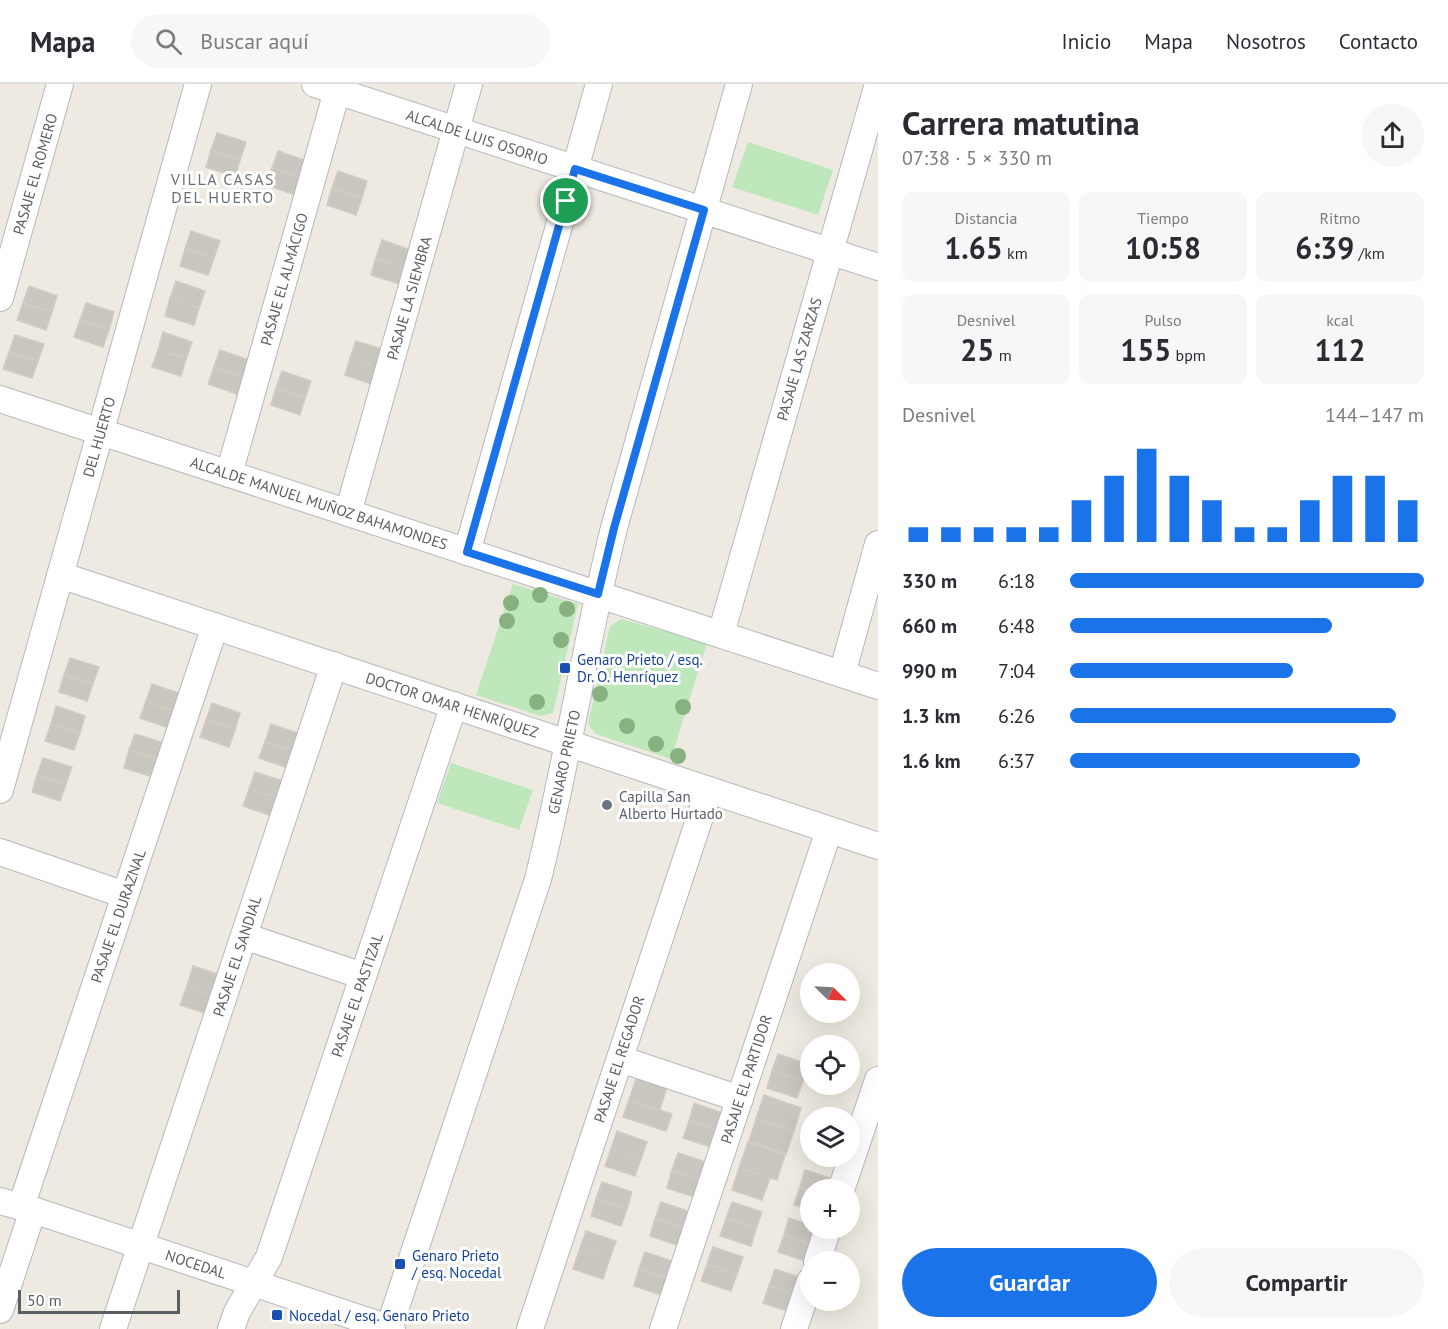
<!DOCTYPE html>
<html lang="es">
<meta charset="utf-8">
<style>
body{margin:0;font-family:"PT Sans",sans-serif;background:#f7f7f7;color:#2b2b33;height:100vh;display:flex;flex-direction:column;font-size:22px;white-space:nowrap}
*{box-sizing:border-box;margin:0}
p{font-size:20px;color:#7c7c81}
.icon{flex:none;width:33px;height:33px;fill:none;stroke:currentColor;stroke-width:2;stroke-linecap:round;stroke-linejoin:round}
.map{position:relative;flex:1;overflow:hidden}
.details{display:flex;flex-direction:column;background:#fff;width:570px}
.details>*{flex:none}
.needle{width:39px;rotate:114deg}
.buttons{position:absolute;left:800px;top:879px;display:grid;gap:12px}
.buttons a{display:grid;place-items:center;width:60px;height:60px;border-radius:50%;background:#fff;box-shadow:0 6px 24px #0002;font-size:30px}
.scale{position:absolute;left:18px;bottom:15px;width:162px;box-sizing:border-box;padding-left:6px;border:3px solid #5a5f63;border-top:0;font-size:16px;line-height:21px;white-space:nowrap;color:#5a5f63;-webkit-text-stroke:4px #fff;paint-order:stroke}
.pin{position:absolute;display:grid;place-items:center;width:51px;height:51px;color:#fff;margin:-26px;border:3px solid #fff;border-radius:50%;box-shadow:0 2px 6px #0007}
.round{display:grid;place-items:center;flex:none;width:63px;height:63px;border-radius:32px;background:#f7f7f7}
.headline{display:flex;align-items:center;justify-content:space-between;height:102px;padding:0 24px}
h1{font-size:33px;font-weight:700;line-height:45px}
.stats{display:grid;grid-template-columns:repeat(3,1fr);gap:9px;height:102px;padding:6px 24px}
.stats div{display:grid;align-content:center;border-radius:12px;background:#f7f7f7;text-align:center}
.stats b{font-size:30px;font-weight:700}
.stats small{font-size:16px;font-weight:400}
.stats p{font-size:16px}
.chart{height:168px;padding:12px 24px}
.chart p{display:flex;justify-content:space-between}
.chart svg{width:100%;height:108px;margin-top:6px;stroke:#1a73e8;stroke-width:6}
.button{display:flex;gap:12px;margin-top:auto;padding:12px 24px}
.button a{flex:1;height:69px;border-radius:36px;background:#1a73e8;color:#fff;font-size:24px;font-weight:700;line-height:69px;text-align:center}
.button a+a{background:#f7f7f7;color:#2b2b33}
ul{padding:0 24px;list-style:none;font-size:20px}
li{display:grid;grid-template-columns:96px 72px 1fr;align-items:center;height:45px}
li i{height:15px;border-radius:8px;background:#1a73e8}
header{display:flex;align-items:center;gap:36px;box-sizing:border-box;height:84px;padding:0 30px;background:#fff;border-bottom:2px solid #e1e1e2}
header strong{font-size:28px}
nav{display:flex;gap:33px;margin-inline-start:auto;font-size:21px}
.search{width:420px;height:54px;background:#f7f7f7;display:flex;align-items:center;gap:15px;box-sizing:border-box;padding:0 21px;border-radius:33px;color:#7c7c81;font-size:22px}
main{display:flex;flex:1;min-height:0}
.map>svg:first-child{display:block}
.green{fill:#bfe7bc}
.building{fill:#c9c5bf;stroke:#d3cbc0;stroke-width:1.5}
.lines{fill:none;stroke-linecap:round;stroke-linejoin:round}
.minor-casing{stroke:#b4b8bd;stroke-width:28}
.minor{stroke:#fff;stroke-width:26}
.tree{fill:#87b280}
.route-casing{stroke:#fff;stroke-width:12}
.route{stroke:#1a73e8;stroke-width:8}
.transit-dot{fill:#1a4fb4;stroke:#fff;stroke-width:2}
.worship-dot{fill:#6b7280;stroke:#fff;stroke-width:2}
.labels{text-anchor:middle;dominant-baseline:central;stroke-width:6;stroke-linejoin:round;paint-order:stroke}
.street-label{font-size:15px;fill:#5a5f63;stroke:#fff}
.transit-label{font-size:15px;fill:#164399;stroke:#fff;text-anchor:start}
.worship-label{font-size:15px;fill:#5b616d;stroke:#fff;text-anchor:start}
.neighbourhood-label{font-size:16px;letter-spacing:1.5px;fill:#6b7175;stroke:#fff}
</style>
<header>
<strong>Mapa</strong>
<div class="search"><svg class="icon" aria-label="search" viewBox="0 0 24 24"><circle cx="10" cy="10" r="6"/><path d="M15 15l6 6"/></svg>Buscar aquí</div>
<nav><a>Inicio</a><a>Mapa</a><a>Nosotros</a><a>Contacto</a></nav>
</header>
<main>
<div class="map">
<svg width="878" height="1245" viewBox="0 0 878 1245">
<rect width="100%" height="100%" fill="#eeeae1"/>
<g class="green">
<polygon points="748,58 833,86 818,131 732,103"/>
<polygon points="513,500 578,520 553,629 541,632 476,611"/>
<polygon points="621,535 707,559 671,675 596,650 588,640 610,542"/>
<polygon points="451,679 533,706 519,746 437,719"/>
</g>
<g class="building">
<polygon points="217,49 246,58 240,76 211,66"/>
<polygon points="211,66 240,76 235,93 206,83"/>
<polygon points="278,67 307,77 301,94 272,84"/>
<polygon points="272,84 301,94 296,111 266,101"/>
<polygon points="338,87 367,97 362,114 332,104"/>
<polygon points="332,104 362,114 356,131 327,121"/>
<polygon points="191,147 220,157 214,174 185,165"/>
<polygon points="382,156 411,166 405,183 376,174"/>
<polygon points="185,165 214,174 208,191 180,182"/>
<polygon points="376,174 405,183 400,200 371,191"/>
<polygon points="176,197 205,207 199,224 170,214"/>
<polygon points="29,202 57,212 52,228 23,219"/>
<polygon points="170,214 199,224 194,241 165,232"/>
<polygon points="23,219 52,228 46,246 17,236"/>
<polygon points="86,219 114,228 109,246 80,236"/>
<polygon points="80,236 109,246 103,263 74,253"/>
<polygon points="163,248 192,258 186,275 158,266"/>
<polygon points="15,251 44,260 38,277 9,268"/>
<polygon points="356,257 385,266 380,284 350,274"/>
<polygon points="158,266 186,275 181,292 152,283"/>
<polygon points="220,266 249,276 243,293 214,283"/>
<polygon points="9,268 38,277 32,294 3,285"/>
<polygon points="350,274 380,284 374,301 345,291"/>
<polygon points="214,283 243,293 237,310 208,300"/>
<polygon points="282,287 311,297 305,314 276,304"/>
<polygon points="276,304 305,314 300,331 271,321"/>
<polygon points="70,574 99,583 93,600 64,591"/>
<polygon points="64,591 93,600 87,617 59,608"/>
<polygon points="152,600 181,610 175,627 146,617"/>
<polygon points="146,617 175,627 169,644 140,634"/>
<polygon points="212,619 240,629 235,646 206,636"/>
<polygon points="56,622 85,632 80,649 51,640"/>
<polygon points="206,636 235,646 229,663 200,653"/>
<polygon points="51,640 80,649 74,666 45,657"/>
<polygon points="271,640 300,650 294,667 265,658"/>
<polygon points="135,650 164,659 158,676 129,666"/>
<polygon points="265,658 294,667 288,684 259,674"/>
<polygon points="129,666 158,676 153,693 124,684"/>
<polygon points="43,674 72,683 66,700 37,691"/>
<polygon points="255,688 283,697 278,714 249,705"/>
<polygon points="37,691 66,700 60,717 32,708"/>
<polygon points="249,705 278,714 272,732 243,722"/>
<polygon points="193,882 224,892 217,913 187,902"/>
<polygon points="187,902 217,913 211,931 180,921"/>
<polygon points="778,970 808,980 803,997 772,987"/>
<polygon points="772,987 803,997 797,1014 767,1004"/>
<polygon points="637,992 667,1002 660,1026 629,1016"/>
<polygon points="764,1011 801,1024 794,1047 756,1035"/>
<polygon points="629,1016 672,1030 666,1047 623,1033"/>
<polygon points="694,1019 725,1030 719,1047 689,1037"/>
<polygon points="756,1035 794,1047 786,1070 749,1057"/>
<polygon points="689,1037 719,1047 714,1064 683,1054"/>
<polygon points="617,1047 647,1058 641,1075 611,1065"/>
<polygon points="748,1058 785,1071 777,1096 739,1084"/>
<polygon points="611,1065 641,1075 635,1092 605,1082"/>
<polygon points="678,1069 709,1079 703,1096 672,1086"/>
<polygon points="811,1072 844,1072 841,1084"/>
<polygon points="739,1084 770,1094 762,1116 732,1106"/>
<polygon points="672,1086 703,1096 697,1114 667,1104"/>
<polygon points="805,1086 836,1096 833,1106 810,1107 800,1103"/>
<polygon points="602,1098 632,1108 627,1125 596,1115"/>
<polygon points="800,1103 810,1107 810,1126 794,1121"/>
<polygon points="596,1115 627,1125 621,1142 591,1132"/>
<polygon points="661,1118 691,1128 685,1145 655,1135"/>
<polygon points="732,1118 762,1128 756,1145 726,1135"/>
<polygon points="789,1134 810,1141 810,1144 820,1144 814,1161 784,1151"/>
<polygon points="655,1135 685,1145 680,1162 650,1152"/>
<polygon points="726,1135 756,1145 751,1162 720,1152"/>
<polygon points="586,1147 616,1157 610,1174 580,1164"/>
<polygon points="784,1151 814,1161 808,1178 778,1168"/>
<polygon points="713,1163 743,1173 737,1190 707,1180"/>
<polygon points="580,1164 610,1174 603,1195 573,1185"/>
<polygon points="645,1168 675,1178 670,1195 639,1185"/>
<polygon points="707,1180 737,1190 731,1207 701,1197"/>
<polygon points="639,1185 670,1195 664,1212 634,1202"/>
<polygon points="775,1185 805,1195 799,1212 769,1202"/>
<polygon points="769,1202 799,1212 793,1229 763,1219"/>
</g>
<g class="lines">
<defs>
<g id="minor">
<polyline points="315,0 878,183"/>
<polyline points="0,214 60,0"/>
<polyline points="0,315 878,602"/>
<polyline points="229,390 339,0"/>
<polyline points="348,429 469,0"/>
<polyline points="467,468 599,0"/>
<polyline points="60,491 878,762"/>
<polyline points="721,550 878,0"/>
<polyline points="842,590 878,460"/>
<polyline points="0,706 198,0"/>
<polyline points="0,768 125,811"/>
<polyline points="244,852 363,892"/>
<polyline points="620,975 740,1015"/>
<polyline points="841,1106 878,996"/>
<polyline points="0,1117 33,1126 392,1245"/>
<polyline points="21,1123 215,542"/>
<polyline points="817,1178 828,1144"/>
<polyline points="0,1226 33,1126"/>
<path d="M389 1244 538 795C567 679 585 561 614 444L739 0"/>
<polyline points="113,1245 334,581"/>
<polyline points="231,1245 237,1228 269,1173 454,621"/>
<polyline points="530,1245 709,706"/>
<polyline points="663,1245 829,746"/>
<polyline points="794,1245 810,1197"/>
</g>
</defs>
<use href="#minor" class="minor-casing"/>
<use href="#minor" class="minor"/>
</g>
<g class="tree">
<circle cx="540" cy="511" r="8"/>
<circle cx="511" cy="519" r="8"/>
<circle cx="567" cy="525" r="8"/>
<circle cx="507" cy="537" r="8"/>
<circle cx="561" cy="556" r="8"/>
<circle cx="600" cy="610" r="8"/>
<circle cx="537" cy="618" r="8"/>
<circle cx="683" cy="623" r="8"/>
<circle cx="627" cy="642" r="8"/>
<circle cx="656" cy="660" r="8"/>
<circle cx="678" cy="672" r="8"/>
</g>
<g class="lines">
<defs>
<polygon id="route" points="575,85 704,126 614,444 598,510 467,468"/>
</defs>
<use href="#route" class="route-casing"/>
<use href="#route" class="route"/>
</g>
<g class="transit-dot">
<rect x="559" y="578" width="12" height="12" rx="3"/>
<rect x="394" y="1174" width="12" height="12" rx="3"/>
<rect x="271" y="1225" width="12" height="12" rx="3"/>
</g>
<circle class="worship-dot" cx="607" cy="721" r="6"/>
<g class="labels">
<g class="street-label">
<text transform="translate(477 53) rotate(18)">ALCALDE LUIS OSORIO</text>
<text transform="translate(35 90) rotate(-74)">PASAJE EL ROMERO</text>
<text transform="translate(284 195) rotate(-74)">PASAJE EL ALMÁCIGO</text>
<text transform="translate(409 214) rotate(-74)">PASAJE LA SIEMBRA</text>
<text transform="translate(799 275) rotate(-74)">PASAJE LAS ZARZAS</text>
<text transform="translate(99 353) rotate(-74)">DEL HUERTO</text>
<text transform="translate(319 419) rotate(18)">ALCALDE MANUEL MUÑOZ BAHAMONDES</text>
<text transform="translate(452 621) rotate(18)">DOCTOR OMAR HENRÍQUEZ</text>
<text transform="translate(564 678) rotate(-78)">GENARO PRIETO</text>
<text transform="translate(118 832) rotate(-71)">PASAJE EL DURAZNAL</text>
<text transform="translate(237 872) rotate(-72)">PASAJE EL SANDIAL</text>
<text transform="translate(357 911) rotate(-71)">PASAJE EL PASTIZAL</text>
<text transform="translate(619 975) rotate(-72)">PASAJE EL REGADOR</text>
<text transform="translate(746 995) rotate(-72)">PASAJE EL PARTIDOR</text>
<text transform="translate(196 1180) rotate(18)">NOCEDAL</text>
</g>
<g class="transit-label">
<text x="577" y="575">Genaro Prieto / esq.<tspan x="577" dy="17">Dr. O. Henríquez</tspan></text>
<text x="412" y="1171">Genaro Prieto<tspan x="412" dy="17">/ esq. Nocedal</tspan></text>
<text x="289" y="1231">Nocedal / esq. Genaro Prieto</text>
</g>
<g class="worship-label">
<text x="619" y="712">Capilla San<tspan x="619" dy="17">Alberto Hurtado</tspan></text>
</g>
<g class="neighbourhood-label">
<text x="223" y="95">VILLA CASAS<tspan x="223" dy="18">DEL HUERTO</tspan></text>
</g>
</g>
</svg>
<div class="buttons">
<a><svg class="needle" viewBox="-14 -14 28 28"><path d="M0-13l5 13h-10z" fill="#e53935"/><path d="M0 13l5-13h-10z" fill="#7c7c81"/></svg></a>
<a><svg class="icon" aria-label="locate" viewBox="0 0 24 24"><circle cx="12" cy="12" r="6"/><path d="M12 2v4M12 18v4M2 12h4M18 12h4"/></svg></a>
<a><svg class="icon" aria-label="layers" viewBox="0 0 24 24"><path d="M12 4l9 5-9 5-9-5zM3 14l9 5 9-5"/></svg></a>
<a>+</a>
<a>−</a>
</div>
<div class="scale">50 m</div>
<div class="pin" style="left:566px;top:117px;background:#1e9e55"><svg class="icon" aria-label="arrive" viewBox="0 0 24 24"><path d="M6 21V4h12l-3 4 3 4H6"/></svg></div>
</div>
<section class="details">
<div class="headline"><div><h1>Carrera matutina</h1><p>07:38 · 5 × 330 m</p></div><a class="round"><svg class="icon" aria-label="share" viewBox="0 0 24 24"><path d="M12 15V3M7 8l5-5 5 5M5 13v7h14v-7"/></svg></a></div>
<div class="stats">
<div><p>Distancia</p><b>1.65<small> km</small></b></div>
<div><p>Tiempo</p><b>10:58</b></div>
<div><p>Ritmo</p><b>6:39<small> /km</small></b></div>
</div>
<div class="stats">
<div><p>Desnivel</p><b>25<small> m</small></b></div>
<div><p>Pulso</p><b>155<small> bpm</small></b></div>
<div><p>kcal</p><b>112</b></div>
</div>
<div class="chart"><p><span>Desnivel</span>144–147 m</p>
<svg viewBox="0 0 160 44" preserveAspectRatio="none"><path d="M5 44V38M15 44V38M25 44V38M35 44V38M45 44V38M55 44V27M65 44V17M75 44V6M85 44V17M95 44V27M105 44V38M115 44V38M125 44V27M135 44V17M145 44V17M155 44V27"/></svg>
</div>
<ul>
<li><b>330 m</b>6:18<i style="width:100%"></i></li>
<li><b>660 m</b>6:48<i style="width:74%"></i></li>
<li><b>990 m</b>7:04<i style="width:63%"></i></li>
<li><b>1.3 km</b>6:26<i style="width:92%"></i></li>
<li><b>1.6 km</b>6:37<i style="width:82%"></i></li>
</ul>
<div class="button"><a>Guardar</a><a>Compartir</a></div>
</section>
</main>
